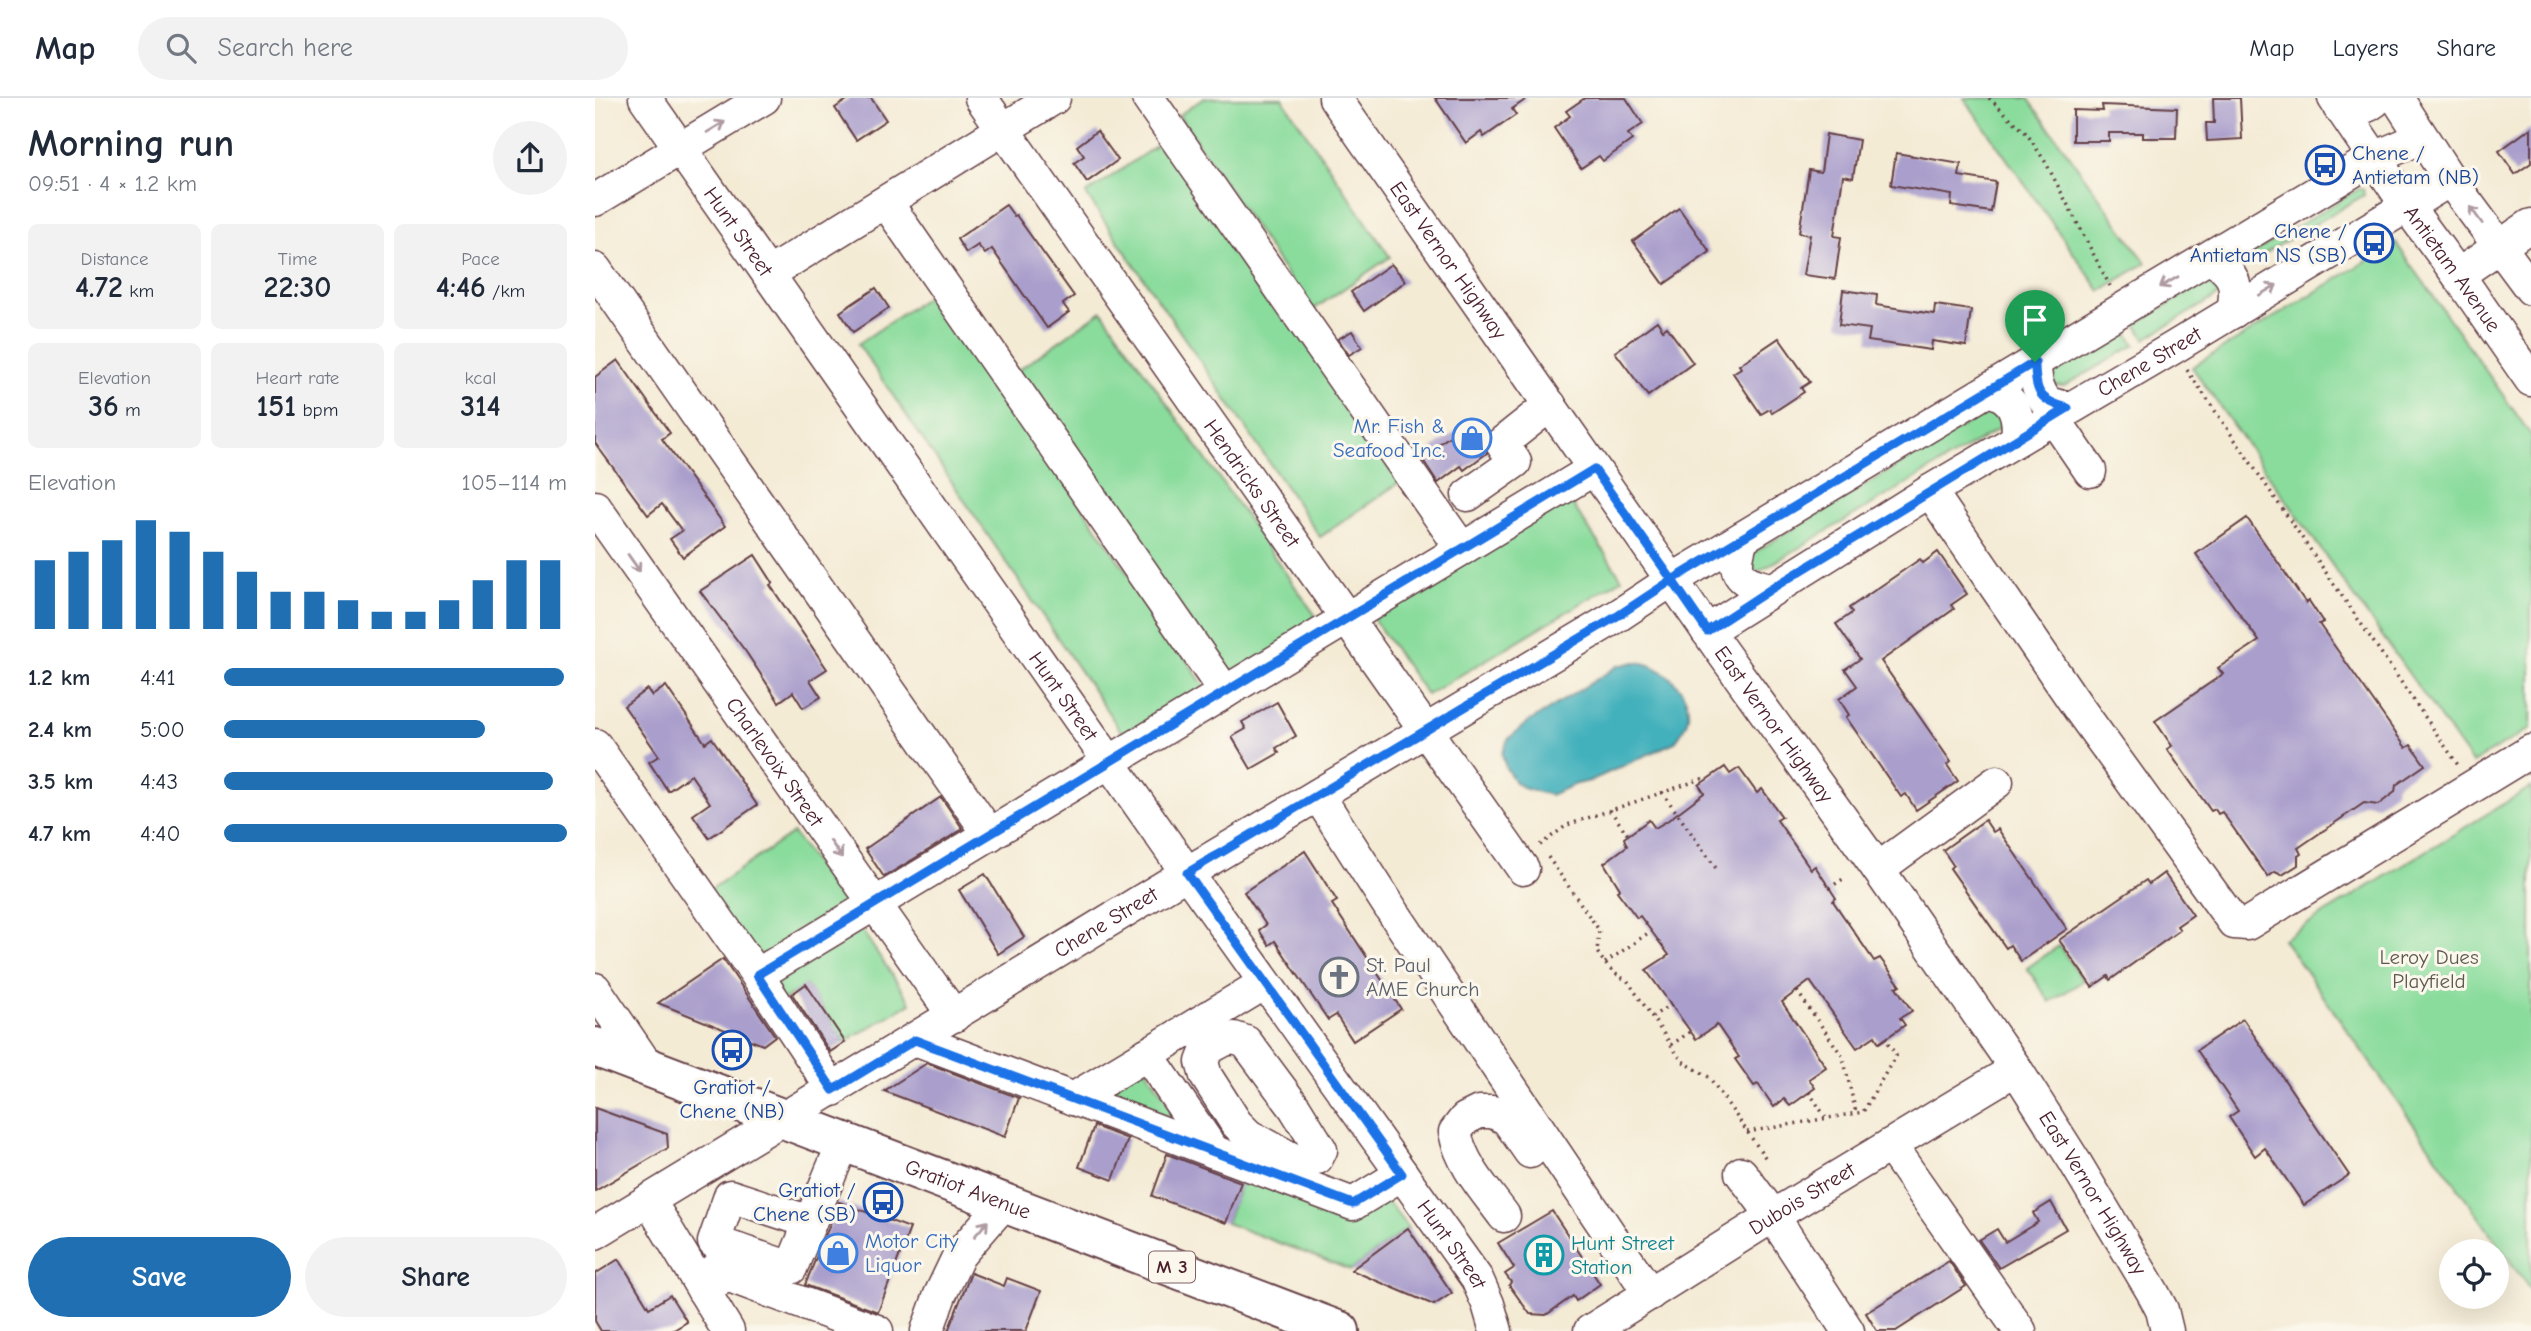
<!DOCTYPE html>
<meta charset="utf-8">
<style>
body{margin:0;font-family:"Comic Neue",sans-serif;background:#f2f2f3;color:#1f2937;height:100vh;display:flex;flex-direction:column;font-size:26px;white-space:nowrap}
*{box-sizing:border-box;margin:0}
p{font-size:23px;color:#747a83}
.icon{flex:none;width:38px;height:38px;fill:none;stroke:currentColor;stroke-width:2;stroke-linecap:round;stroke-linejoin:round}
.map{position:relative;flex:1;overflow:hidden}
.details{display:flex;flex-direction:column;background:#fff;width:595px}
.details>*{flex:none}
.controls{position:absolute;left:1844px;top:1141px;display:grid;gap:14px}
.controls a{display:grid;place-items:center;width:70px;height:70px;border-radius:50%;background:#fff;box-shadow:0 7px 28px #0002;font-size:35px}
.pin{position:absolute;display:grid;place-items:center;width:60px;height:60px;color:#fff;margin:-72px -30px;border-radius:50% 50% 50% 0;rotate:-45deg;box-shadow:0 0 7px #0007}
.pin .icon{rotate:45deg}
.round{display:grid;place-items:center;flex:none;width:74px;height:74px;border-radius:37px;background:#f2f2f3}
.headline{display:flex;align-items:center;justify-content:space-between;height:119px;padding:0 28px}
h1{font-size:38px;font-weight:600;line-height:52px}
.figures{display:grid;grid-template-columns:repeat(3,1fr);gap:10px;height:119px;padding:7px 28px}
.figures div{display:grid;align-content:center;border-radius:10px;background:#f2f2f3;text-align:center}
.figures b{font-size:30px;font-weight:600}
.figures small{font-size:19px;font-weight:400}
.figures p{font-size:19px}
.chart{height:196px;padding:14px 28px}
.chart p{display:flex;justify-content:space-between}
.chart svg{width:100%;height:126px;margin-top:7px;stroke:#1f6fb2;stroke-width:6}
.button{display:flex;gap:14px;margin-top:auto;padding:14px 28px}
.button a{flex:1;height:80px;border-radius:42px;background:#1f6fb2;color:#fff;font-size:28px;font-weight:600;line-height:80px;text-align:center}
.button a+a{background:#f2f2f3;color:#1f2937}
ul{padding:0 28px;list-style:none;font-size:23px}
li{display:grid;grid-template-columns:112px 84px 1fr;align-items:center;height:52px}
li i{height:18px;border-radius:9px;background:#1f6fb2}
header{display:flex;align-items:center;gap:42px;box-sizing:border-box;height:98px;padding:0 35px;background:#fff;border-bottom:2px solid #e0e1e3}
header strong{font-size:33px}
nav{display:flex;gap:38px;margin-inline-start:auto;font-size:24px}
.search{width:490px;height:63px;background:#f2f2f3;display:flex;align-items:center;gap:18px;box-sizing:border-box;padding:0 24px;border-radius:38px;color:#747a83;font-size:26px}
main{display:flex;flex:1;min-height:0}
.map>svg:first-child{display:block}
.green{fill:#8adc9c;stroke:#6a7e64;stroke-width:2}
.water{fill:#42b1bc;stroke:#466874;stroke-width:2}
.building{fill:#aa9fcc}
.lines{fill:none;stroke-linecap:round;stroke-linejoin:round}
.minor-casing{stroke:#643e44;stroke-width:35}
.major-casing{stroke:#643e44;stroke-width:42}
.path{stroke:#643e44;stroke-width:3.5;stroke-dasharray:2 5;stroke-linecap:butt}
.minor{stroke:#fff;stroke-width:32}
.major{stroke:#fff;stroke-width:38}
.oneway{stroke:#ae9aa0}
.route-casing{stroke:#fff;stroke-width:14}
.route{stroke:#1a73e8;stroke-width:9}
.labels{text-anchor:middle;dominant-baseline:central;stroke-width:6;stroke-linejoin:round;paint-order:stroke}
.shield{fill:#fbf7ec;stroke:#7f6065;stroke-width:2}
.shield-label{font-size:19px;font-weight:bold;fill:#4a1f2b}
.transit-label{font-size:21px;fill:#164399;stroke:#fbf7ec;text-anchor:end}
.street-label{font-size:21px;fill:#4a1f2b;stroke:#fbf7ec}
.shop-label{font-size:21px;fill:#366cbe;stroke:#fbf7ec;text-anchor:end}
.park-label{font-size:21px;fill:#5d584d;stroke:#fbf7ec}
.worship-label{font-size:21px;fill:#5b616d;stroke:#fbf7ec;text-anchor:start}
.culture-label{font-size:21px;fill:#0d838f;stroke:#fbf7ec;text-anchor:start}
</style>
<header>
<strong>Map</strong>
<div class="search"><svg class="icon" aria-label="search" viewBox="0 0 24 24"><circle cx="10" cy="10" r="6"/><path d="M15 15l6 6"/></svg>Search here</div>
<nav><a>Map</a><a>Layers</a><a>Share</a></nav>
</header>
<main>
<section class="details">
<div class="headline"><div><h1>Morning run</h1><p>09:51 · 4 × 1.2 km</p></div><a class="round"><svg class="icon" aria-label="share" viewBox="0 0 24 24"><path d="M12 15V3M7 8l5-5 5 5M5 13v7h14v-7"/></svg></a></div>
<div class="figures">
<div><p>Distance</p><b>4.72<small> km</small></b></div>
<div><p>Time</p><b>22:30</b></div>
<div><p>Pace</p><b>4:46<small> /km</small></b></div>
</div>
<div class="figures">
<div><p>Elevation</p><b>36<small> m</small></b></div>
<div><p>Heart rate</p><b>151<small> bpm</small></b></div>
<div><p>kcal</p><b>314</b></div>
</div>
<div class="chart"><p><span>Elevation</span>105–114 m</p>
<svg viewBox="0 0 160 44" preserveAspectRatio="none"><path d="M5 44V20M15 44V17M25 44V13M35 44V6M45 44V10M55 44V17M65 44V24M75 44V31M85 44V31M95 44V34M105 44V38M115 44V38M125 44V34M135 44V27M145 44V20M155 44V20"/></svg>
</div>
<ul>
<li><b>1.2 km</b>4:41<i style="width:99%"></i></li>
<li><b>2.4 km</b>5:00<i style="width:76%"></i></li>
<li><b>3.5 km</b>4:43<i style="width:96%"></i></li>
<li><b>4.7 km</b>4:40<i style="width:100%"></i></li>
</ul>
<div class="button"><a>Save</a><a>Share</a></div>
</section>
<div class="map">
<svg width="1936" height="1233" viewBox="0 0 1936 1233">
<rect width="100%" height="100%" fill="#fbf7ec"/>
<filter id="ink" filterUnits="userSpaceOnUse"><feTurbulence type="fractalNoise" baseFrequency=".0143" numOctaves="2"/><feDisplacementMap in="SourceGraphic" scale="14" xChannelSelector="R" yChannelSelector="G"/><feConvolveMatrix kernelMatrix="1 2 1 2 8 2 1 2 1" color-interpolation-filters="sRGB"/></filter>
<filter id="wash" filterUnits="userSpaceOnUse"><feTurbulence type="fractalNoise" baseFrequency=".00686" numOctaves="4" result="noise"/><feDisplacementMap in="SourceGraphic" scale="28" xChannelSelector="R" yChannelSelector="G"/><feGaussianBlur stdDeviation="1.57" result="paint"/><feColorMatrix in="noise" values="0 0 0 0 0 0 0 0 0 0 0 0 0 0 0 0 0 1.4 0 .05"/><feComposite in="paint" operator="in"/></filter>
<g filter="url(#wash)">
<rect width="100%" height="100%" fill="#f4ebd5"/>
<g class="green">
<polygon points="609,0 687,0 795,159 716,213 584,17"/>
<polygon points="1369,0 1433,0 1551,165 1505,193"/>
<polygon points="571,41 805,384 725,439 491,96"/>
<polygon points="1764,91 1768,91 1769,97 1652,166 1646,162"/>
<polygon points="1801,145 1936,337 1936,630 1877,665 1597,269"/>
<polygon points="1619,178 1627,195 1550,241 1541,226"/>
<polygon points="341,193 612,592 534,645 263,246"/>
<polygon points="507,213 727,527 635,581 419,275"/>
<polygon points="1531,232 1540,247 1469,288 1459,287 1459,275"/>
<polygon points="1395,312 1403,312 1407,319 1405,330 1165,473 1158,472 1155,457"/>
<polygon points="972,398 1027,481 832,597 777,519"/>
<polygon points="1936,689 1936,1193 1688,841"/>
<polygon points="198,735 250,808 163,864 112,794"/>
<polygon points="262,825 316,905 250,944 211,887 187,903 172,881"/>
<polygon points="1464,848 1488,883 1455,904 1432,870"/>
<polygon points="549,968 594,1035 494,1001"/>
<polygon points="653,1067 758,1106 783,1091 813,1130 756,1172 631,1125"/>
</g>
<path class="water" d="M1040 564C1065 565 1096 591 1093 619 1092 628 1085 637 1080 644L995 683 978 687 955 697 928 690 920 684 911 670 907 656 913 641 932 625 1023 568Z"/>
<g id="blocks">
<g class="building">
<polygon points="255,0 276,0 291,22 261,42 240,10"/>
<polygon points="840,0 933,0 917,11 921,17 889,39 886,34 871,45"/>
<polygon points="990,0 1031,0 1048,26 1033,36 1037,42 1008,63 1004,58 986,70 959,30 975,18 971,13"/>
<polygon points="1618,0 1645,0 1647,41 1612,43 1611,25 1619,25"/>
<polygon points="1507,7 1582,10 1581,40 1548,40 1548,35 1514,35 1514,43 1478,43 1478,12 1508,13"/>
<polygon points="1936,30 1936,65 1920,76 1904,53"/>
<polygon points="502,33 523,62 492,84 479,65 489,58 482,48"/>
<polygon points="1231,36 1264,42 1258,80 1248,78 1239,138 1246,139 1240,181 1208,177 1215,137 1204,135 1214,72 1226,74"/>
<polygon points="1301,55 1366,66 1364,78 1401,84 1396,114 1356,108 1357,97 1296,87"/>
<polygon points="411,107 419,118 421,117 479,198 468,206 474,214 452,230 397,151 390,156 383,147 371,155 362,141"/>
<polygon points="1084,110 1115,154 1069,186 1038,143"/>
<polygon points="796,166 811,183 769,213 756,194"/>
<polygon points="281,190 294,210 258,234 245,214"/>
<polygon points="1248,192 1282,197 1281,207 1339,216 1340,207 1376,212 1371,248 1337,243 1336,252 1273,243 1275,231 1244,227"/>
<polygon points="1062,223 1068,232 1072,229 1098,265 1053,298 1020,254"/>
<polygon points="757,233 767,249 754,257 743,241"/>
<polygon points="1184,240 1215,284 1206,290 1209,294 1177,315 1175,311 1166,316 1138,275 1146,270 1144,267"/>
<polygon points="23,262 75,335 67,341 130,428 88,459 75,441 87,433 67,406 53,417 0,345 0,279"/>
<polygon points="873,325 889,347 892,355 869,372 866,368 843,385 826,359"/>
<polygon points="1652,420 1711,505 1714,503 1728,524 1724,526 1811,650 1816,647 1830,667 1801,687 1800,694 1783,707 1769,705 1703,750 1706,756 1703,758 1703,767 1687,777 1680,774 1673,779 1627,714 1623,716 1620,711 1616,713 1572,651 1577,648 1560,623 1628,576 1623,570 1664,543 1601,456"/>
<polygon points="1343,454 1372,496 1356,507 1359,511 1286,563 1356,664 1352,667 1363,683 1321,712 1311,696 1306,699 1251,619 1254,617 1244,601 1262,588 1250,571 1265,561 1241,526 1257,515 1254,510 1325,461 1328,465"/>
<polygon points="160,457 178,485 175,487 232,571 215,582 226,599 208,610 198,594 184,604 151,554 105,493"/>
<polygon points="71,588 110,645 117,640 162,707 114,740 98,717 115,705 96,677 73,693 54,664 64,658 29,608 52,591 57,598"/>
<polygon points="682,604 701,638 681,650 684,655 656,671 637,639 651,631 647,624"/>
<polygon points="1130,669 1135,676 1144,670 1162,695 1167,691 1187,719 1182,722 1216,771 1220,768 1241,800 1238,803 1279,863 1285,860 1305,887 1301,889 1317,913 1305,920 1310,927 1284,945 1280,938 1262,950 1215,883 1187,904 1231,969 1214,981 1220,990 1195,1008 1189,1001 1179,1009 1163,986 1159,988 1140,961 1144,959 1122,927 1101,941 1051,872 1074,857 1045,818 1042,820 1022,793 1025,791 1009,765 1032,748 1029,740 1054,722 1060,730 1072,723 1109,695 1104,687"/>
<polygon points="346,699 368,731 289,779 270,751"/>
<polygon points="1390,722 1398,734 1403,731 1472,831 1426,863 1415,847 1411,850 1355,770 1358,767 1348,752"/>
<polygon points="710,753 742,803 737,806 806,911 758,943 741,917 733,922 680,843 674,847 664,832 671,827 649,794"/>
<polygon points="1569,775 1598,817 1582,828 1585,832 1515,882 1513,878 1497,889 1464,842 1551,782 1554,786"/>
<polygon points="390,776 429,839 403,856 364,792"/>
<polygon points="128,861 180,938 168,947 63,905"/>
<polygon points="211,886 250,944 235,954 197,896"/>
<polygon points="1648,921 1754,1077 1709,1107 1670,1050 1660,1058 1634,1019 1643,1013 1602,952"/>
<polygon points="332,965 424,1000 410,1039 289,993"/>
<polygon points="0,1010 72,1036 73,1050 0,1093"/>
<polygon points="499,1028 533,1041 518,1082 484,1069"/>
<polygon points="572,1056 646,1084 631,1125 557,1098"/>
<polygon points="244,1104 315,1130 283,1214 210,1187"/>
<polygon points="1456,1104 1471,1131 1404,1170 1384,1142 1402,1131 1410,1144 1443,1124 1438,1115"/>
<polygon points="957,1113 1005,1186 981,1203 978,1198 951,1217 935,1216 914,1187 916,1184 910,1176 919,1170 903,1145"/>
<polygon points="813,1130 857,1195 839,1207 756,1172"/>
<polygon points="24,1161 54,1210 75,1197 92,1224 77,1233 6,1233 0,1223 0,1176"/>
<polygon points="1354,1163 1371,1188 1301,1233 1282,1233 1271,1215"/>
<polygon points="376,1175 409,1188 412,1180 446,1193 431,1233 353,1233"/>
</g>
</g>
</g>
<g filter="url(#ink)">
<use href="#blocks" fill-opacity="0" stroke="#643e44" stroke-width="2"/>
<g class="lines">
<defs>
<g id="minor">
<path id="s1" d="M50 0 592 775 882 1181 893 1206 901 1233"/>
<path id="s2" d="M386 0 928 771"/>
<polyline points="553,0 867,451"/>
<path id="s3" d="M740 0 1127 554 1283 771 1421 971 1480 1064 1557 1193 1567 1212 1572 1233"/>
<path id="s4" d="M1739 0 1812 108 1863 177 1936 282"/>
<polyline points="1802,0 1855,82 1936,191"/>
<path d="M1744 9C1759 12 1772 12 1783 0"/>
<polyline points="0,102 169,0"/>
<polyline points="291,104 630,594"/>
<path d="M1616 160C1640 176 1643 185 1638 214"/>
<polyline points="0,171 395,737"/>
<polyline points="173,176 459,0"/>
<polyline points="1863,177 1936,127"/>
<path d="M1440 264C1440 281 1442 291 1452 305L1473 310"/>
<path d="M1396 293C1420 299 1425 319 1422 341"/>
<polyline points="1458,319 1495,373"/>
<polyline points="1335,393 1485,612 1639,825 1652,826 1936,653"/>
<polyline points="873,397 920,364 907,345 955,307"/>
<path id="s5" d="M0 409 359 918"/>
<path d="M1147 440C1137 474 1140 483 1176 491"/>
<path id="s6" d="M1112 533 1335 393 1578 250 1855 82"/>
<polyline points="0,647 162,877 238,992"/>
<polyline points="723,697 796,811 1055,1196"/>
<polyline points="1283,771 1402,684"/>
<polyline points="162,877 999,371"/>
<polyline points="0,891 53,969"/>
<polygon points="639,940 651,944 700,1010 726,1052 722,1060 701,1063 654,1038 641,1025 611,978 607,964 612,951 629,942"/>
<polyline points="320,941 758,1106 807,1076"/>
<polyline points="552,956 619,1054"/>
<polyline points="478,1001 670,885"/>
<polyline points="1295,1047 1425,1233"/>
<polyline points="1146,1075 1178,1118 1253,1233"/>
<polyline points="54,1102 133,1233"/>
<path d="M909 1118C890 1092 866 1066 860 1034L870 1021 884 1014H898L912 1021 935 1054"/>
<path id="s7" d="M0 1135 592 775 1024 517 1077 482 1779 60 1826 40"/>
<polyline points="143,1152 119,1144 135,1098 215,1124"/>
<polyline points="103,1183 119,1173 143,1152 196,1170 249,1043"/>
<polyline points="108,1192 132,1177 282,1233"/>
<polyline points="332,1233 345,1197 364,1157 409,1105"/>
<path id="s8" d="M995 1233 1178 1118 1421 971"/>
</g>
<g id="major">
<path id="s9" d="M0 949 745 1233"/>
</g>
</defs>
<use href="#minor" class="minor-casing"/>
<use href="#major" class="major-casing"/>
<g class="path">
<polyline points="1394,0 1432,36 1451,65 1515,188"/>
<polyline points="1592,272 1863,667"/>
<polyline points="1067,694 1123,773"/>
<polyline points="1015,712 1033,737"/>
<polyline points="945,747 972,727 1107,681 1110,683"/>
<path d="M953 759 1004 832 1002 854C1011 867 1017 876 1032 882L1087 963 1114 979 1172 1062"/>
<polyline points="1234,790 1248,781"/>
<polyline points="1010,865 1056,833"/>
<polyline points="1202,893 1248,959 1261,1015"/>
<polyline points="1057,919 1076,906"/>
<polyline points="1076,947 1096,933"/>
<polyline points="1214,994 1231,1020"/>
<polyline points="1152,1034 1268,1014 1301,957 1290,941"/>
</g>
<use href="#minor" class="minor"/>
<use href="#major" class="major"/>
</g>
<defs><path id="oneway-shaft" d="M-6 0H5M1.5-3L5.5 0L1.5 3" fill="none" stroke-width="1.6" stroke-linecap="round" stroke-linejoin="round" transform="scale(1.75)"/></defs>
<g class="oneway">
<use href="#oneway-shaft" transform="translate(121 29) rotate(-31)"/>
<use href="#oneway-shaft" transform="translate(1881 117) rotate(-126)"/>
<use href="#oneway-shaft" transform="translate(1574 184) rotate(150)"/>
<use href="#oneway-shaft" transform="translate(1673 192) rotate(-31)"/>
<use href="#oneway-shaft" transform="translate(39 465) rotate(55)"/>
<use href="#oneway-shaft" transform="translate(241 751) rotate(55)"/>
<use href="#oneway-shaft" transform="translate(386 1131) rotate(-49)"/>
</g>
</g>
<g class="lines" filter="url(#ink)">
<defs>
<path id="route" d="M1440 264 1077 482 999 371 162 877 238 992 320 942 758 1106 807 1076 592 775 1024 517 1077 482 1112 533 1176 491 1473 310C1444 303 1440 294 1440 264"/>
</defs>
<use href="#route" class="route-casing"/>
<use href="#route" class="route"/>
</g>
<defs>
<symbol id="bus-ring" viewBox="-11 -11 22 22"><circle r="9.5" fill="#fbf7ec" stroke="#1a4fb4" stroke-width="1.5"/><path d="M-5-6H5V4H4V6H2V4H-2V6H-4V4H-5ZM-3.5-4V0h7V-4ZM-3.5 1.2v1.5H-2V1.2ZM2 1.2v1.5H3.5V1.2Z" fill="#1a4fb4"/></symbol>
<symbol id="shop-ring" viewBox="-11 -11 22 22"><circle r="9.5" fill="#fbf7ec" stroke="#3f7fe0" stroke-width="1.5"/><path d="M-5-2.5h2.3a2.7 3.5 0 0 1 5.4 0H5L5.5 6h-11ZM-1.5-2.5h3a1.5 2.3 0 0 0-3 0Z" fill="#3f7fe0"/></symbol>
<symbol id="church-ring" viewBox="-11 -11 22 22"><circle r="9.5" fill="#fbf7ec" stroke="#6b7280" stroke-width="1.5"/><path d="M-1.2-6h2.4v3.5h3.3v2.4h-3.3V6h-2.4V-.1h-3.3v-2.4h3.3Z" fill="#6b7280"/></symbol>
<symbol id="building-ring" viewBox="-11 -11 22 22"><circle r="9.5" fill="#fbf7ec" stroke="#0f9aa8" stroke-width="1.5"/><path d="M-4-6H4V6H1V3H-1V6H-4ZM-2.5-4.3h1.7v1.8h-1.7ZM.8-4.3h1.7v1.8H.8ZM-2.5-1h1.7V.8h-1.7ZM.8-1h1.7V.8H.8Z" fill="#0f9aa8"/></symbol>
</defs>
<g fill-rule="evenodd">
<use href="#bus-ring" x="1708" y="45" width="44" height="44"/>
<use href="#bus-ring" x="1757" y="123" width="44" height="44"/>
<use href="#shop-ring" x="855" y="318" width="44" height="44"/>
<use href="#church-ring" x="722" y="857" width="44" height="44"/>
<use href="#bus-ring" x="115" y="930" width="44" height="44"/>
<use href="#bus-ring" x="266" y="1082" width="44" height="44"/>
<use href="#shop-ring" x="221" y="1133" width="44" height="44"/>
<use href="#building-ring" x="927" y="1135" width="44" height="44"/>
</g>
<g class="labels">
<rect class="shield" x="554" y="1153.5" width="46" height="31" rx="5"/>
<g class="shield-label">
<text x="577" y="1169">M 3</text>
</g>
<g class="transit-label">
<text x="1757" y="55" text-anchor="start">Chene /<tspan x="1757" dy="24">Antietam (NB)</tspan></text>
<text x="1752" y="133">Chene /<tspan x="1752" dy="24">Antietam NS (SB)</tspan></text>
<text x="137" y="989" text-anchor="middle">Gratiot /<tspan x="137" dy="24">Chene (NB)</tspan></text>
<text x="261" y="1092">Gratiot /<tspan x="261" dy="24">Chene (SB)</tspan></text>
</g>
<g class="street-label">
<text stroke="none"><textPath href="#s1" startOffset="163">Hunt Street</textPath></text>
<text stroke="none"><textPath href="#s3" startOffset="198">East Vernor Highway</textPath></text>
<text stroke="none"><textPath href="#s4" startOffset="208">Antietam Avenue</textPath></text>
<text stroke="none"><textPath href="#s6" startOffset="518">Chene Street</textPath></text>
<text stroke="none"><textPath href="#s2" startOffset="471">Hendricks Street</textPath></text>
<text stroke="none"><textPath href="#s1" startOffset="730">Hunt Street</textPath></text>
<text stroke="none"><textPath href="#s3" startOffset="765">East Vernor Highway</textPath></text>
<text stroke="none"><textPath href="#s5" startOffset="312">Charlevoix Street</textPath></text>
<text stroke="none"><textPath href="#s7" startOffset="598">Chene Street</textPath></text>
<text stroke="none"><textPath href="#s9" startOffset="399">Gratiot Avenue</textPath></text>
<text stroke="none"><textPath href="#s3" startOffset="1332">East Vernor Highway</textPath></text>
<text stroke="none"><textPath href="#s8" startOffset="250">Dubois Street</textPath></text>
<text stroke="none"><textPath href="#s1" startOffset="1402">Hunt Street</textPath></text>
</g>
<g class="shop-label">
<text x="850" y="328">Mr. Fish &amp;<tspan x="850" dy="24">Seafood Inc.</tspan></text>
<text x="270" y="1143" text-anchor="start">Motor City<tspan x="270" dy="24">Liquor</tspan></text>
</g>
<g class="park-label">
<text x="1834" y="859">Leroy Dues<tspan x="1834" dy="24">Playfield</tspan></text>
</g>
<g class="worship-label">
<text x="771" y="867">St. Paul<tspan x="771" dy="24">AME Church</tspan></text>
</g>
<g class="culture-label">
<text x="976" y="1145">Hunt Street<tspan x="976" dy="24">Station</tspan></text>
</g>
</g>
</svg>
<div class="controls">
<a><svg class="icon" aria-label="locate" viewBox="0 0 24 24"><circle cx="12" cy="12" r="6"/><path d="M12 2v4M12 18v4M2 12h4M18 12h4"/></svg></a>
</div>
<div class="pin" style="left:1440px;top:264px;background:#1e9e55"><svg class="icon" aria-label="arrive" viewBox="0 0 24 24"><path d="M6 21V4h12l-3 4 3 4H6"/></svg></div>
</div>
</main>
